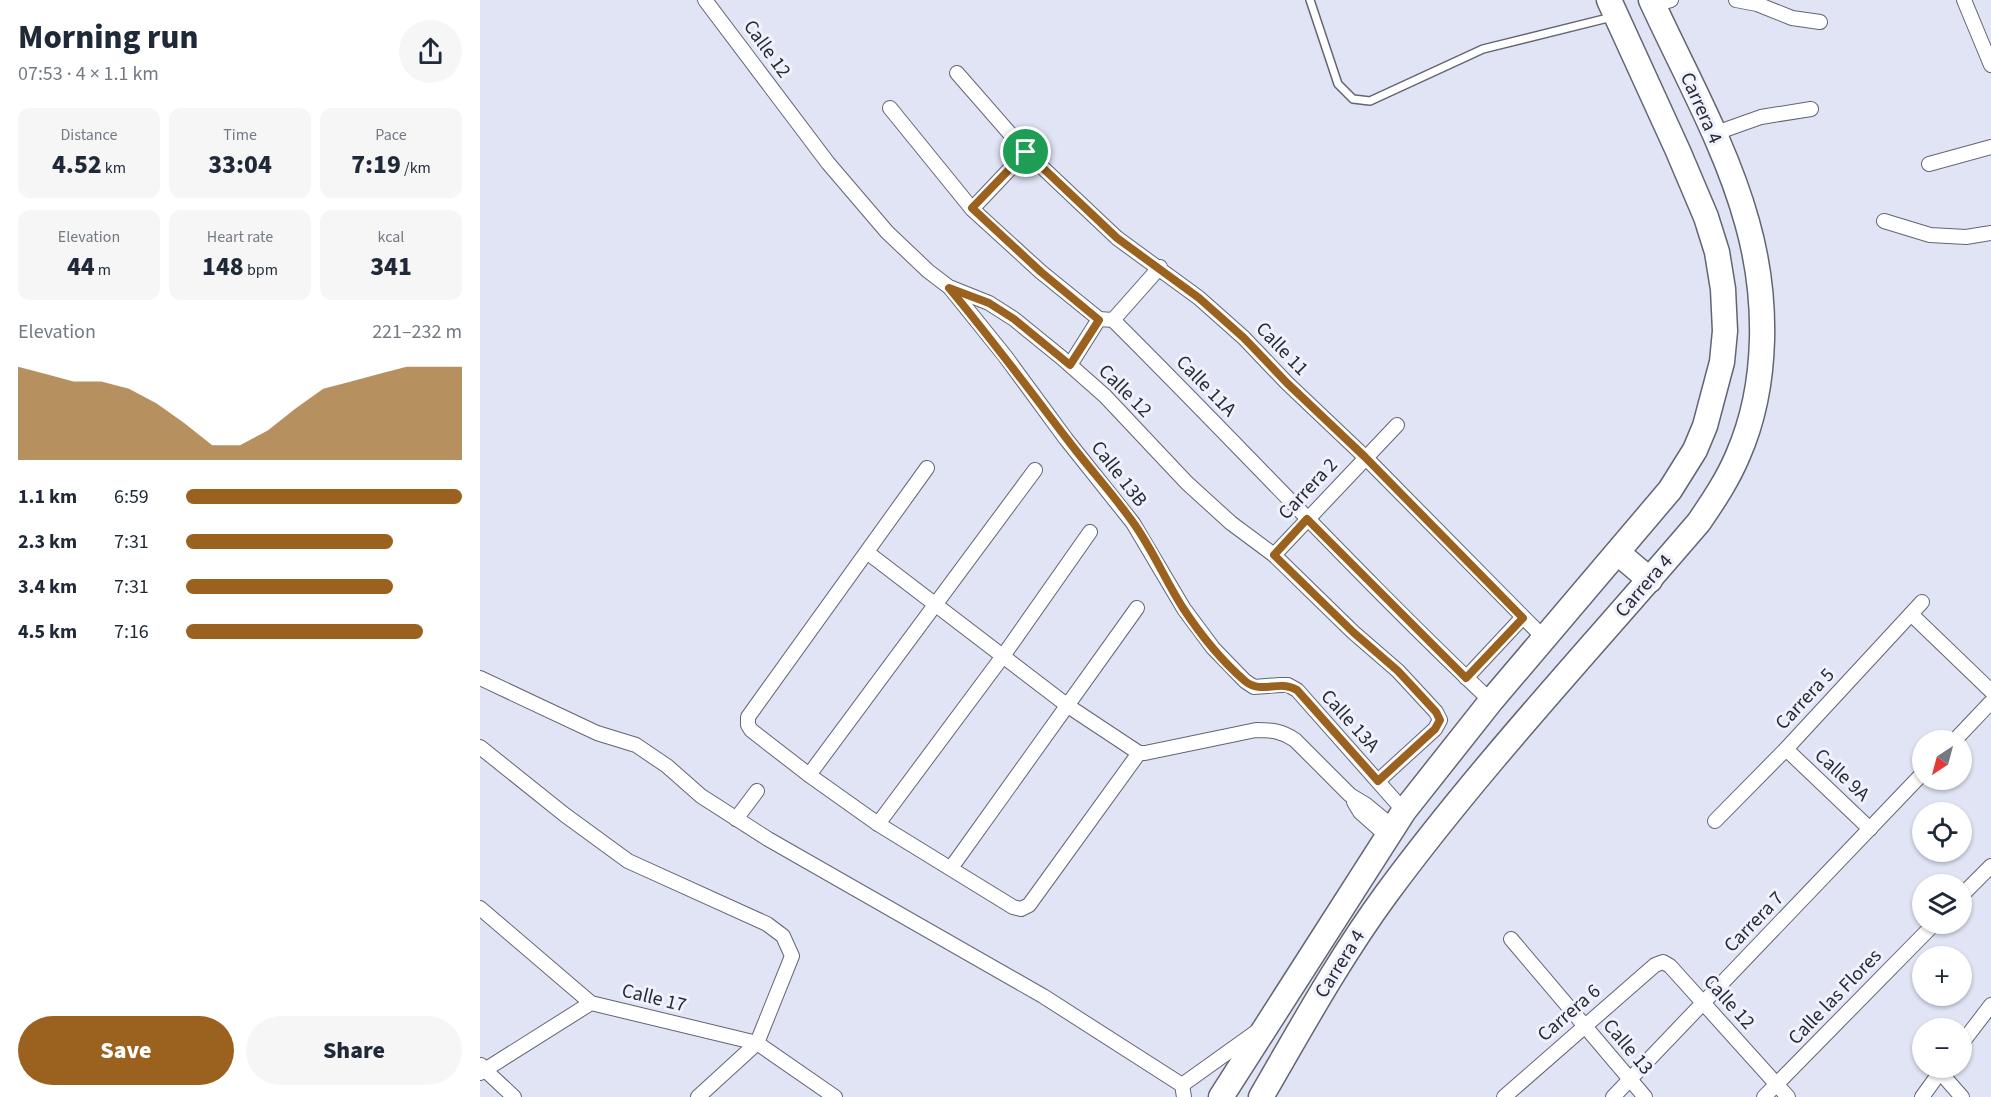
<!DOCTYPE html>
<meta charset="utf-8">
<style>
body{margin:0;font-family:"Source Sans 3",sans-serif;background:#f6f6f7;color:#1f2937;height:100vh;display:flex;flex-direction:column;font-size:22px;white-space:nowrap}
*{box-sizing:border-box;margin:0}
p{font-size:20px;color:#747a83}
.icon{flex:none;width:33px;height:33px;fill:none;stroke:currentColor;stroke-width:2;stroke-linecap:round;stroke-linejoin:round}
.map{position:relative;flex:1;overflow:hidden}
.drawer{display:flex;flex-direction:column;background:#fff;width:480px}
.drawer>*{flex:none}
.needle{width:39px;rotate:216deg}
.fabs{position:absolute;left:1432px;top:730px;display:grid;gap:12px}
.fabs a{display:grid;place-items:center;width:60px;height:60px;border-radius:50%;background:#fff;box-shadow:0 2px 4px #0004;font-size:30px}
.pin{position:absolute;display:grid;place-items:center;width:51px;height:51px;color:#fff;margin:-26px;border:3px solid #fff;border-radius:50%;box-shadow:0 2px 6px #0007}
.round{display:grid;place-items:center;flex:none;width:63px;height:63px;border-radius:32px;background:#f6f6f7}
.overview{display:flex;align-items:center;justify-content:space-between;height:102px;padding:0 18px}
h1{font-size:33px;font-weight:800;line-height:45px}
.metrics{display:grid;grid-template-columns:repeat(3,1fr);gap:9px;height:102px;padding:6px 18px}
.metrics div{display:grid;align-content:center;border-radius:12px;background:#f6f6f7;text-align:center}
.metrics b{font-size:26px;font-weight:800}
.metrics small{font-size:16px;font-weight:400}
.metrics p{font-size:16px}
.chart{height:168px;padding:12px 18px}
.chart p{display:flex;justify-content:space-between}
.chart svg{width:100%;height:108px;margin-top:6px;fill:#9a621e;opacity:.7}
.cta{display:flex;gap:12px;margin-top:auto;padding:12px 18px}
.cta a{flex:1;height:69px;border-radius:36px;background:#9a621e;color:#fff;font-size:24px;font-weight:800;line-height:69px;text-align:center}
.cta a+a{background:#f6f6f7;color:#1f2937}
ul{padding:0 18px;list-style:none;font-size:20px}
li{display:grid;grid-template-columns:96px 72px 1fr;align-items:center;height:45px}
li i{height:15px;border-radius:8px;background:#9a621e}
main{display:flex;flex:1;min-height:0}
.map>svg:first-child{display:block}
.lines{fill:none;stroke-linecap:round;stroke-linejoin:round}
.lane-casing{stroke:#626573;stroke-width:10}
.street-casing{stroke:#626573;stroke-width:16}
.highway-casing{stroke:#626573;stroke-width:27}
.lane{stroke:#fff;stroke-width:7}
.street{stroke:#fff;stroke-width:14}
.highway{stroke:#fff;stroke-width:24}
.route-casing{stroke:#fff;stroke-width:12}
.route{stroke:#9a621e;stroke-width:8}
.labels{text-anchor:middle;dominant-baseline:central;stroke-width:6;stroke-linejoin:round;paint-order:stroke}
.street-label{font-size:20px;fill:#2a2b31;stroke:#eff1fe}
</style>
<main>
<section class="drawer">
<div class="overview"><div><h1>Morning run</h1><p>07:53 · 4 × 1.1 km</p></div><a class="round"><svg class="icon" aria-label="share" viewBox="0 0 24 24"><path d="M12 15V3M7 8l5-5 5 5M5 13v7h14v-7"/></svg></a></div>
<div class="metrics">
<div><p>Distance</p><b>4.52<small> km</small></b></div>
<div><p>Time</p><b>33:04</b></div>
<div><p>Pace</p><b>7:19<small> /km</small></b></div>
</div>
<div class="metrics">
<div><p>Elevation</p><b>44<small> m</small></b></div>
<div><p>Heart rate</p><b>148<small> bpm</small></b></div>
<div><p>kcal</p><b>341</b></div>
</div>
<div class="chart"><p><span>Elevation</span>221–232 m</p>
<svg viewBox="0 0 160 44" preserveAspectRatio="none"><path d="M0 44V6L10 9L20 12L30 12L40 15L50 21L60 29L70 38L80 38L90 32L100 23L110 15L120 12L130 9L140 6L150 6L160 6V44z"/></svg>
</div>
<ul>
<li><b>1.1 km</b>6:59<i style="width:100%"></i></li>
<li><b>2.3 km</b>7:31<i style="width:75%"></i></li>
<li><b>3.4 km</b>7:31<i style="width:75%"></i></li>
<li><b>4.5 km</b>7:16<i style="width:86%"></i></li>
</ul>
<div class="cta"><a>Save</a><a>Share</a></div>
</section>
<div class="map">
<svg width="1511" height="1097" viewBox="0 0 1511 1097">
<rect width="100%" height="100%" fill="#e0e4f4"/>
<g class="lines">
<defs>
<polyline id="lane" points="830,0 858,84 873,99 890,101 1003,49 1132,17"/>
<g id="street">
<polyline points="225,0 348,163 407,232 448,271 469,287 509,303 534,319 582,358 625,396 707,483 751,523 794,555 873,632 918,671 956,712 960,720 955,729 898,781"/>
<polyline points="1256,0 1277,4 1312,18 1340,22"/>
<polyline points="1484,0 1511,65"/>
<polyline points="1174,5 1191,0"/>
<polyline points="477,73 546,152 637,238 719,298 764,338 807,383 885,457 1065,639"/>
<path d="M410 108 492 209 561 272 619 319 633 320C760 446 881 578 1011 701"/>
<polyline points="1233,134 1281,117 1331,109"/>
<polyline points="1449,164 1511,147"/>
<polyline points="492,209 546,152"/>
<polyline points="1404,221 1450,235 1486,237 1511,233"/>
<polyline points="471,289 525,356 586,439 653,523 704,609 733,648 765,681 774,687 800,685 808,685 817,690 924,811"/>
<polyline points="633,320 680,267"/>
<polyline points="590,365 619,319"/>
<polyline points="447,468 268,717 268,725 271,730 329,775 398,824 533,907 541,909 549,905 659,753"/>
<path d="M388 553 588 706 659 753H665L776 730C792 730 802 731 815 740L870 795 885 804 913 827"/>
<polyline points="794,555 917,425"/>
<polyline points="1431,614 1511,691"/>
<polyline points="0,678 117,733 156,745 187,766 221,796 288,839 563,996 702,1085 704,1097"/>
<polyline points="986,678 1043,617"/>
<polyline points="1474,741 1511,702"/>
<polyline points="0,747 85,815 148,861 287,924 303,936 312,956 277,1043 218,1097"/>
<polyline points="1306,749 1390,829"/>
<polyline points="329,775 555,470"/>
<polyline points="874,802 880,812 907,836"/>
<polyline points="256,819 277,791"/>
<polyline points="1235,821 1306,749 1442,602"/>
<polyline points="398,824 523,656 610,532"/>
<polyline points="471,868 657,608"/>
<polyline points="1482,895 1511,866"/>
<polyline points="0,908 111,1003 277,1043 355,1097"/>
<polyline points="1031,939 1165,1097"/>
<polyline points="1482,1043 1511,1005"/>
<polyline points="1,1065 5,1070 34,1097"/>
<polyline points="1460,1072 1482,1097"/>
<polyline points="0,1073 111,1003"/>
<polyline points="702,1085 776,1032"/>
<polyline points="1024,1097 1175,965 1183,962 1190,966 1308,1097"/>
<polyline points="1133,1097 1443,773"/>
<polyline points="1284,1097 1454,924"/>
<polyline points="1442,1097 1463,1068"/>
</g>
<g id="highway">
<polyline points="1138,553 1170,580"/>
<polyline points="741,1097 924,811 1011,701 1190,490 1215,450 1225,426 1242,362 1245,331 1243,289 1237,252 1226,217 1198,151 1129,0"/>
<path d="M781 1097C821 1028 860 957 907 893 1003 763 1114 645 1219 522 1234 500 1248 479 1258 455 1289 384 1288 296 1267 222 1246 146 1204 72 1171 0"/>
</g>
</defs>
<use href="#lane" class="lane-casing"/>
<use href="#street" class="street-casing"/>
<use href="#highway" class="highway-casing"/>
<use href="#lane" class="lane"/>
<use href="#street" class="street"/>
<use href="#highway" class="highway"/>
</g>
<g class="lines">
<defs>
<path id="route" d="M546 152 637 238 719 298 764 338 807 383 885 457 1043 618 986 678 827 519 794 555 873 632 918 671 956 712 960 720 955 729 898 781 817 690C798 679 782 695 765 681 742 661 720 634 703 608 685 580 672 548 652 521 632 493 608 467 587 439 548 388 510 337 469 288L509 303 534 319 590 365 619 320 561 272 492 208Z"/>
</defs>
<use href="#route" class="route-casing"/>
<use href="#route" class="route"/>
</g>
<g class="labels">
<g class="street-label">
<text transform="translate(287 49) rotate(54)">Calle 12</text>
<text transform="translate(1221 108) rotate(66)">Carrera 4</text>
<text transform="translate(802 349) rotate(46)">Calle 11</text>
<text transform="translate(726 386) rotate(46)">Calle 11A</text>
<text transform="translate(645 391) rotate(45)">Calle 12</text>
<text transform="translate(639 474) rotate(52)">Calle 13B</text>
<text transform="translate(828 489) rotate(-47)">Carrera 2</text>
<text transform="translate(1164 586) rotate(-49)">Carrera 4</text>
<text transform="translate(1325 699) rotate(-47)">Carrera 5</text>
<text transform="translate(870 721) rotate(48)">Calle 13A</text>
<text transform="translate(1362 775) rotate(43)">Calle 9A</text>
<text transform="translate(1274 922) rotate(-46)">Carrera 7</text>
<text transform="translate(860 964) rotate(-58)">Carrera 4</text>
<text transform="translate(1355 997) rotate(-46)">Calle las Flores</text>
<text transform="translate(174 998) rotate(14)">Calle 17</text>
<text transform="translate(1249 1002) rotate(48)">Calle 12</text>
<text transform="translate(1089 1013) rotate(-41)">Carrera 6</text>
<text transform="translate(1148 1047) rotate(50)">Calle 13</text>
</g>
</g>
</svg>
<div class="fabs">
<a><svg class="needle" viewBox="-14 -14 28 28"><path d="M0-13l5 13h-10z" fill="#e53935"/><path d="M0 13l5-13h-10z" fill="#747a83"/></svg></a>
<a><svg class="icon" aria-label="locate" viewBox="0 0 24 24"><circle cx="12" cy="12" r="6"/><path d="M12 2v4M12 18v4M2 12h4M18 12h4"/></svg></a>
<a><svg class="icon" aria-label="layers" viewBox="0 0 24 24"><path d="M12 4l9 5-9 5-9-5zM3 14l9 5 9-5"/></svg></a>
<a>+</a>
<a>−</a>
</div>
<div class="pin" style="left:546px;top:152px;background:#1e9e55"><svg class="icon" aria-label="arrive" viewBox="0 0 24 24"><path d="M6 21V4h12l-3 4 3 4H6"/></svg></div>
</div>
</main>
